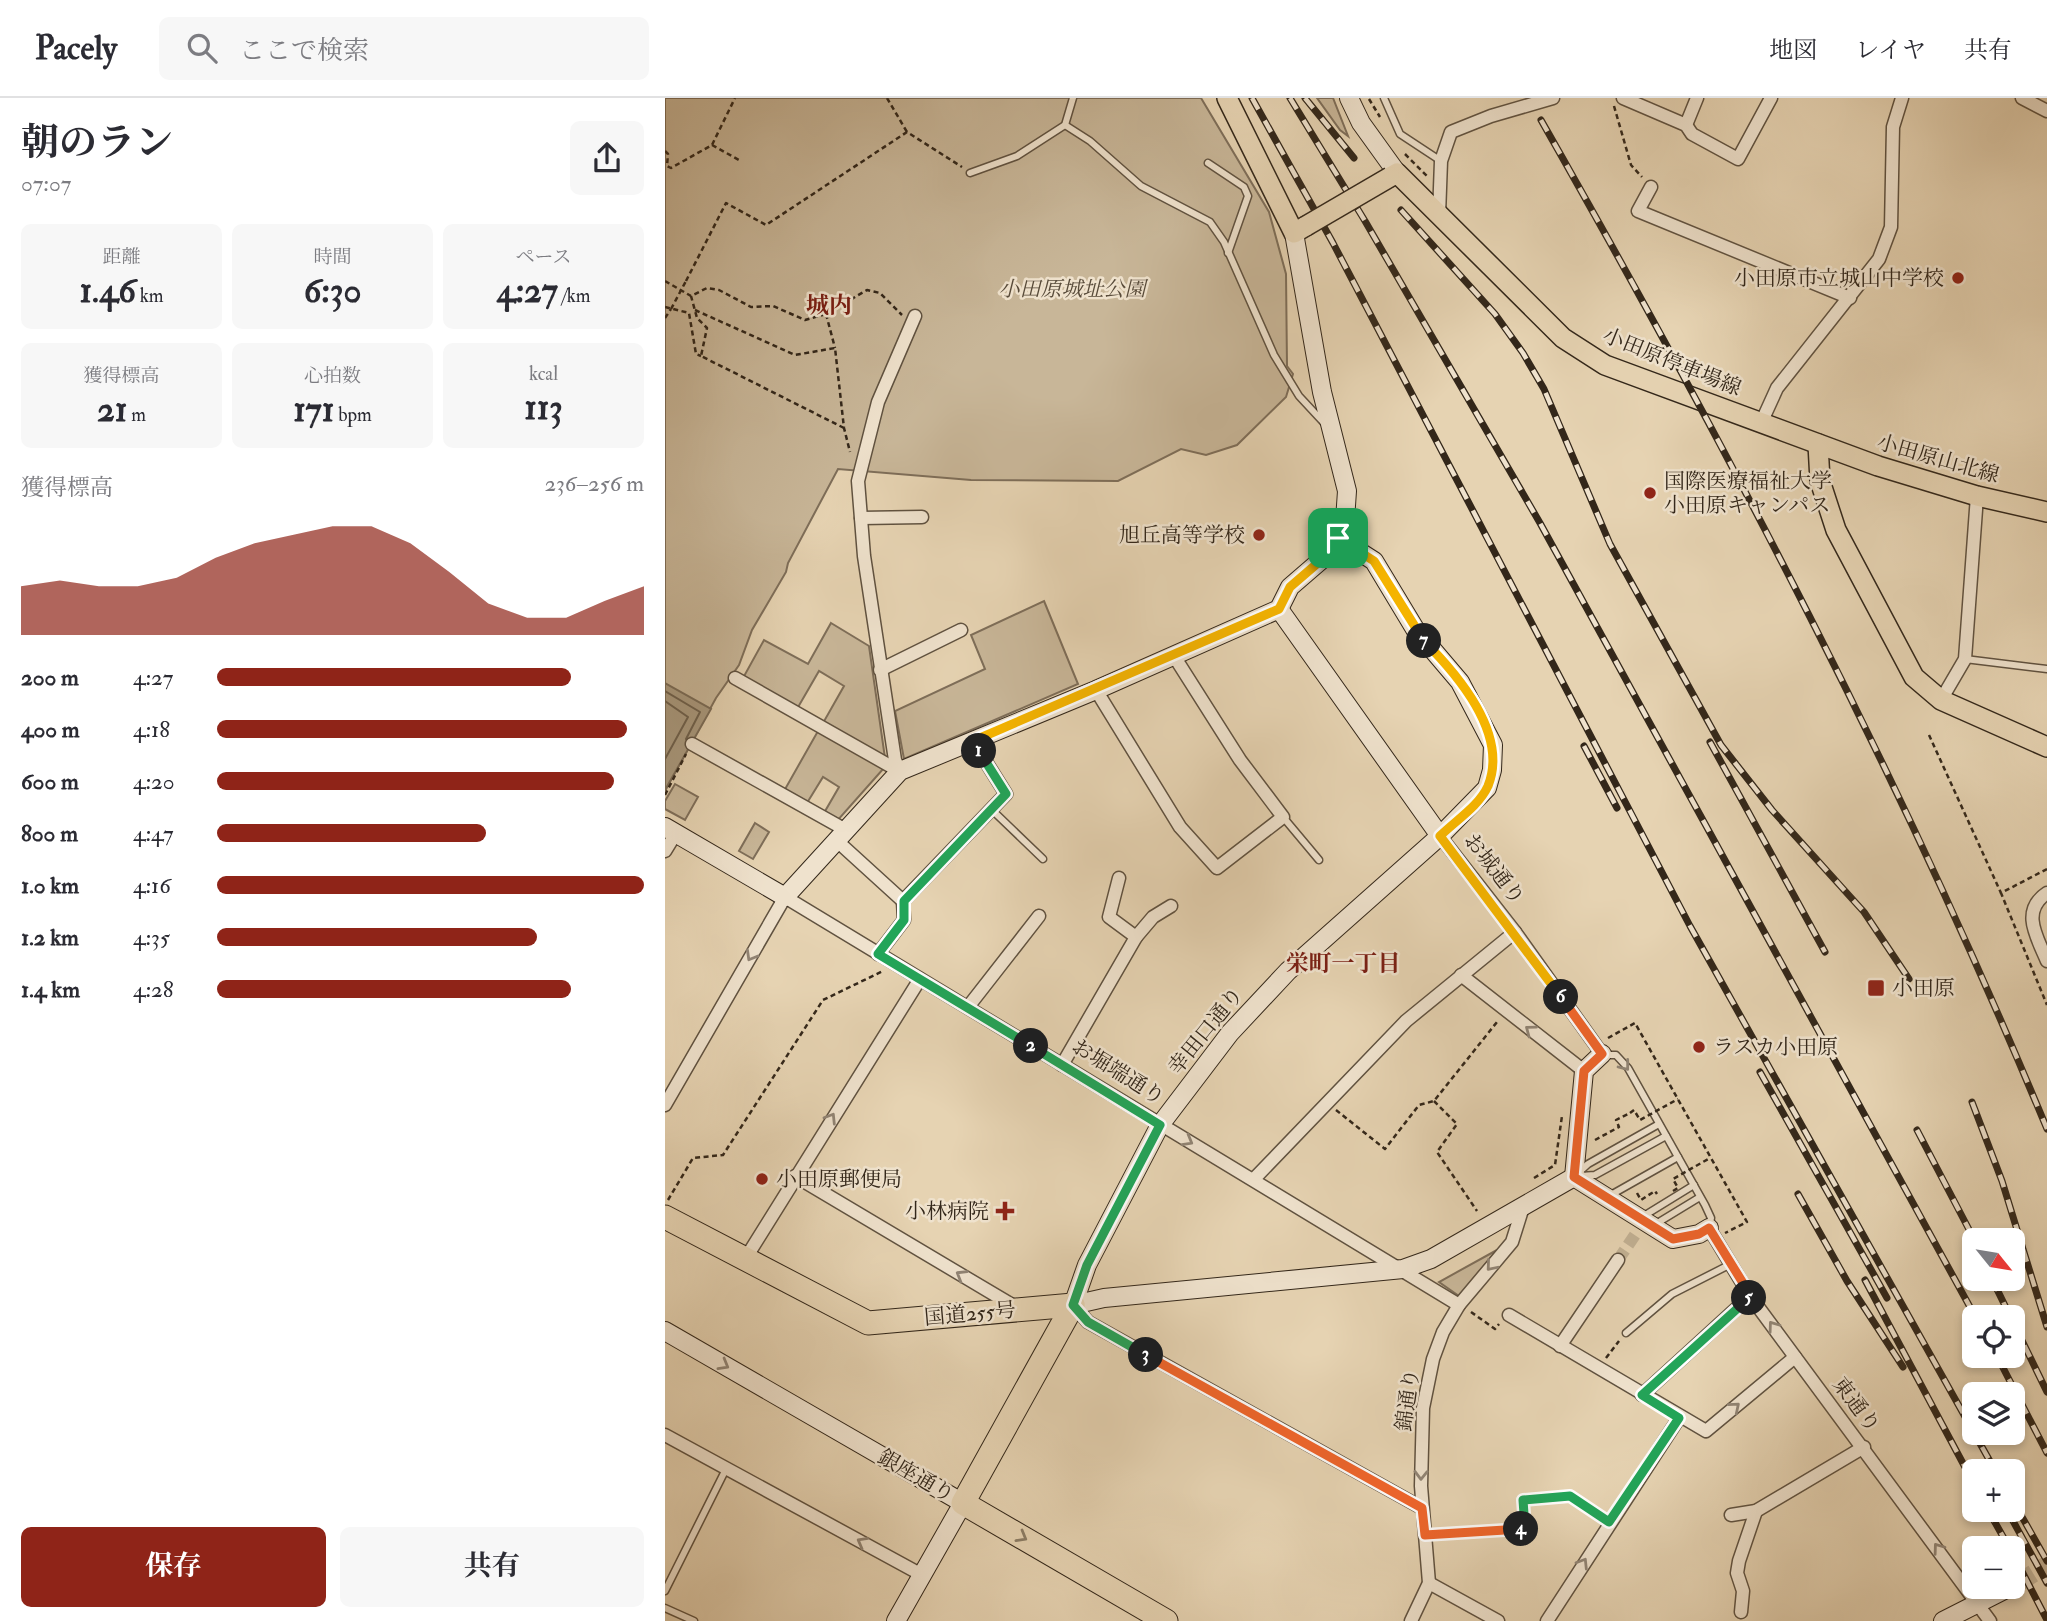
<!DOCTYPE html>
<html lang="ja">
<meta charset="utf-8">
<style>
body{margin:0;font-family:"IM FELL Double Pica","Noto Serif JP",serif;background:#f7f7f7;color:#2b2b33;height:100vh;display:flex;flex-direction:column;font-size:26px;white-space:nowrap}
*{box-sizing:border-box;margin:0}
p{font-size:23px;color:#7c7c81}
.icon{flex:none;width:38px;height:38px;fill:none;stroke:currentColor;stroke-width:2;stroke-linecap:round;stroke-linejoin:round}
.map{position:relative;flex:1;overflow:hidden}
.drawer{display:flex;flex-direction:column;background:#fff;width:665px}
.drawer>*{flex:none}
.needle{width:46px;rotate:120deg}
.fabs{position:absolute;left:1297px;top:1130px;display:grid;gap:14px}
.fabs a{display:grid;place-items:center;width:63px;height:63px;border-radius:10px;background:#fff;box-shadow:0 4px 10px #0003;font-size:35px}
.pin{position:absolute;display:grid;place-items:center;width:60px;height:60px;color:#fff;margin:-30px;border-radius:14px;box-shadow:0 4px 10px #0006}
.km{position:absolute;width:35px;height:35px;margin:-18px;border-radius:50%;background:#222;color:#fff;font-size:19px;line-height:35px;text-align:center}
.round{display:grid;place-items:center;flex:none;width:74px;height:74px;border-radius:10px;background:#f7f7f7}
.summary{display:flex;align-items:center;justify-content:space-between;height:119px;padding:0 21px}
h1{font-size:38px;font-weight:700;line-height:52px}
.stats{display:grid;grid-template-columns:repeat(3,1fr);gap:10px;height:119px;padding:7px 21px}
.stats div{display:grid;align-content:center;border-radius:10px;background:#f7f7f7;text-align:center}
.stats b{font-size:35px;font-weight:700}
.stats small{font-size:19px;font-weight:400}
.stats p{font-size:19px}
.chart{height:196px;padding:14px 21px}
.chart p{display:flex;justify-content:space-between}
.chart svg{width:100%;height:126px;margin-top:7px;fill:#8f2418;opacity:.7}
.action{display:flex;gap:14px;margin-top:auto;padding:14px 21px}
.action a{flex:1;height:80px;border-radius:10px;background:#8f2418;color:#fff;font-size:28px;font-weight:700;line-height:80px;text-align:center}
.action a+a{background:#f7f7f7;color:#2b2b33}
ul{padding:0 21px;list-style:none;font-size:23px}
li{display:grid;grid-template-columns:112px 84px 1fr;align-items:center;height:52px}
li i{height:18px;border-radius:9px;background:#8f2418}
header{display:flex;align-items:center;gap:42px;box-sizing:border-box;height:98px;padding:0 35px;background:#fff;border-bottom:2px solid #e1e1e2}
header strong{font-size:33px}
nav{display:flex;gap:38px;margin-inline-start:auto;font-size:24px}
.search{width:490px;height:63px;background:#f7f7f7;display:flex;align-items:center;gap:18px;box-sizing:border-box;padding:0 24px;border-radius:10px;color:#7c7c81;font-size:26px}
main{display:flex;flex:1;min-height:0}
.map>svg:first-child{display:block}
.green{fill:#c8b698;stroke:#7e6e59;stroke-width:2}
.water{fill:#a9997e;stroke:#7a6b56;stroke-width:2}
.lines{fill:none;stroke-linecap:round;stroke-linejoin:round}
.shore{stroke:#6e604c;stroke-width:2}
.street-tunnel{stroke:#c2b194;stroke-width:12;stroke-dasharray:12 6;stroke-linecap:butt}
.secondary-tunnel{stroke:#c2b194;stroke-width:18;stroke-dasharray:18 9;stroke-linecap:butt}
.lane-casing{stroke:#605240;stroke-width:9}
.street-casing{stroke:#605240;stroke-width:15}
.secondary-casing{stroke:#33271a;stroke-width:20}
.primary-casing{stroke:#33271a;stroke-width:22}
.highway-casing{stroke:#33271a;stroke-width:25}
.path{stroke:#33271a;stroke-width:2.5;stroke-dasharray:5 3.5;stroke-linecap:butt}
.lane{stroke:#efe2cd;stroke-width:6}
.street{stroke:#efe2cd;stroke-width:12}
.secondary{stroke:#efe2cd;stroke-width:18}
.primary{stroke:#e6d3b2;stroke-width:19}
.highway{stroke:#e6d3b2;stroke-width:23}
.rail-casing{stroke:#33271a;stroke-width:7}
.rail{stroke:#efe2cd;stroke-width:4.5;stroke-dasharray:13;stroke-linecap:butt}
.primary-bridge-casing{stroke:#33271a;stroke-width:22;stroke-linecap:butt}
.path-bridge{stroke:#33271a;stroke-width:2.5;stroke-dasharray:5 3.5;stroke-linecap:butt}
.primary-bridge{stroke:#e6d3b2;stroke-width:19}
.oneway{stroke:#918474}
.oneway2{stroke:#8c7d66}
.split-1-casing{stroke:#fff;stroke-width:14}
.split-2-casing{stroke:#fff;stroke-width:14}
.split-3-casing{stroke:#fff;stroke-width:14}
.split-4-casing{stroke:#fff;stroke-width:14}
.split-5-casing{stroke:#fff;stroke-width:14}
.split-6-casing{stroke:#fff;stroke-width:14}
.split-7-casing{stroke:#fff;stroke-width:14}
.split-8-casing{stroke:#fff;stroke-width:14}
.split-1{stroke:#f5b400;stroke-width:9}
.split-2{stroke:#22a559;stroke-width:9}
.split-3{stroke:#22a559;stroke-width:9}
.split-4{stroke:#f0652b;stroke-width:9}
.split-5{stroke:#22a559;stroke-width:9}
.split-6{stroke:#f0652b;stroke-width:9}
.split-7{stroke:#f5b400;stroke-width:9}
.split-8{stroke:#f5b400;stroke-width:9}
.poi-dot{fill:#8f2418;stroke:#efe2cd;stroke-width:2.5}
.labels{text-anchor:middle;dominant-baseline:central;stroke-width:5;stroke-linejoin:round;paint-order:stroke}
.poi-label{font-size:21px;fill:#33271a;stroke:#efe2cd;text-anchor:start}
.park-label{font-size:21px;font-style:italic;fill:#584b3a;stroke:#efe2cd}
.street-label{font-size:21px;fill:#33271a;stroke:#efe2cd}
.neighbourhood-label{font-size:23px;font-weight:bold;fill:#7a1f14;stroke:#efe2cd}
</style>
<header>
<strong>Pacely</strong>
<div class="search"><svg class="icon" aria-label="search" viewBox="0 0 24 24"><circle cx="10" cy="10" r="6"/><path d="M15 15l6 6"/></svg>ここで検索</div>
<nav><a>地図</a><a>レイヤ</a><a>共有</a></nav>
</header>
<main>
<section class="drawer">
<div class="summary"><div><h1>朝のラン</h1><p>07:07</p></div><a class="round"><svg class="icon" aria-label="share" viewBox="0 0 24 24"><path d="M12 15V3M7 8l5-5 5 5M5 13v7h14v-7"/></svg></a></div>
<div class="stats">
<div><p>距離</p><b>1.46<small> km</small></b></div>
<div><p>時間</p><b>6:30</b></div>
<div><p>ペース</p><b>4:27<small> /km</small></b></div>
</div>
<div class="stats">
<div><p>獲得標高</p><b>21<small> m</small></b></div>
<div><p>心拍数</p><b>171<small> bpm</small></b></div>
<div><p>kcal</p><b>113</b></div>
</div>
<div class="chart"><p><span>獲得標高</span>236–256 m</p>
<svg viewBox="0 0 160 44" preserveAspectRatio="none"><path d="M0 44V27L10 25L20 27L30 27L40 24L50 17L60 12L70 9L80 6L90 6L100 12L110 22L120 33L130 38L140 38L150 32L160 27V44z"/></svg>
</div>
<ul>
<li><b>200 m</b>4:27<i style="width:83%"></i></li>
<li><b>400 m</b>4:18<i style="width:96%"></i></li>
<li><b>600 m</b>4:20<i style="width:93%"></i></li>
<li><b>800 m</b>4:47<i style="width:63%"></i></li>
<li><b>1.0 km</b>4:16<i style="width:100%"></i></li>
<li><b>1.2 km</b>4:35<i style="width:75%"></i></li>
<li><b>1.4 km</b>4:28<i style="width:83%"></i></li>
</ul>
<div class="action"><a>保存</a><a>共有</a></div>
</section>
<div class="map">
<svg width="1382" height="1523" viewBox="0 0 1382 1523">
<rect width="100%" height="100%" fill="#e6d3b2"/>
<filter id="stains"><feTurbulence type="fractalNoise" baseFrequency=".00286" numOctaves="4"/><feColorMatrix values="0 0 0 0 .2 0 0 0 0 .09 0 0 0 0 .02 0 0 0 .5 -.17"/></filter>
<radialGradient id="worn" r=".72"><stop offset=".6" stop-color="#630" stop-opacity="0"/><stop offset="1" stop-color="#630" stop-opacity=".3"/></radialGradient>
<g class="green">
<polygon points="0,0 536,0 604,114 621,176 622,268 628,276 621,299 572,347 541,357 516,351 453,383 306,382 173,371 123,465 121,474 87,532 74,567 51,600 0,693"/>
<polygon points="652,0 668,0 683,38 675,32"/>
<polygon points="379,503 413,586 239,661 230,613 320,571 306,537"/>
<polygon points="166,525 204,548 220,660 158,625 179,588 154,573 132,611 78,580 99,542 143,566"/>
<polygon points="153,633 219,670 172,723 159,715 174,689 158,679 142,705 119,693"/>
<polygon points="10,686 33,699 20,722 0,711 0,703"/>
<polygon points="90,725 104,734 88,761 74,753"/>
<polygon points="832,1152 794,1198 774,1184"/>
</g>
<polygon class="water" points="0,585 46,611 0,692"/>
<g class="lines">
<g class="shore">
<polyline points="0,593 35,614 21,641"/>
<polyline points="0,603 23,619 0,661"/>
</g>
<polyline class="street-tunnel" points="953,1162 972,1134"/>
<polyline class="secondary-tunnel" points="1353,1485 1382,1467"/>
<defs>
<g id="lane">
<polyline points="719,0 735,36 776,63"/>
<polyline points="400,27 425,43 476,88 545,124 559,144 609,257 634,298 660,326"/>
<polyline points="543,65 579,89 583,98 563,155"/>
<polyline points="305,75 352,58 400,27 408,0"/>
<polyline points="1300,561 1382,571"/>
<polyline points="326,711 378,761"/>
<polyline points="618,719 654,762"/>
<polyline points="939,957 951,957 963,970 1040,1107 1046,1120 1044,1129"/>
<polyline points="912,1076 923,1066 994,1026"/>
<polyline points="915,1078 930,1077 1001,1038"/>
<polyline points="944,1098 1013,1059"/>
<polyline points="977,1119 1029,1087"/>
<polyline points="989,1127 1035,1099"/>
<polyline points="961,1235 1007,1196 1066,1166"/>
<polyline points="0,1493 61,1371"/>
<polyline points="0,1510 29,1523"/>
</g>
<g id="street">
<polyline points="958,0 1021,27 1027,36 1073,61 1106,0"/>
<polyline points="1357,0 1382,13"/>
<polyline points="1021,27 1032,0"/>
<polyline points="986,89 973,113 1185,200"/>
<polyline points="774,117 776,63 786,34 826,18 888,0"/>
<polyline points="1097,323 1112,290 1214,161 1226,129 1228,29 1237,0"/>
<polyline points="196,420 257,419"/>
<polyline points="215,572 296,532"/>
<polyline points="70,580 234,673"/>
<polyline points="431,592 515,729 552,770 618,719 575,662 509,558"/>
<polyline points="1276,602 1300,561 1312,398"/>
<polyline points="27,646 179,731"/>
<polyline points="235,673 230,662 199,458 193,383 213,304 250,218"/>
<polyline points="775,738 850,834 937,956"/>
<polyline points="171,742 238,803 341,696 308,643"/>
<polyline points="0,753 11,735"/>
<path d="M1382 795C1355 813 1372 839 1382 863"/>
<polyline points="471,839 488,819 506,808"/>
<polyline points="213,856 239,822 238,803"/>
<polyline points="796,877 919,973"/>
<polyline points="303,909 374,818"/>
<polyline points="397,967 471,839 444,819 454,780"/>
<polyline points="0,1007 120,799 794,1207"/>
<polyline points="130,1078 352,1210"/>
<polyline points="589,1081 741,923 850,834"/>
<polyline points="1044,1130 1085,1198 1325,1523"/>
<polyline points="79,1163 255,881"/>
<polyline points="408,1207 423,1224 757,1410"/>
<polyline points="844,1217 1041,1333 1130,1259"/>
<polyline points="895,1248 953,1162"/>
<polyline points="977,1297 1085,1198"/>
<polyline points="0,1337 257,1477"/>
<polyline points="1066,1417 1091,1413 1199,1349"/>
<polyline points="764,1485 833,1523"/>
<polyline points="1076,1514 1078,1493 1072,1475 1074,1463 1091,1413"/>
<polyline points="746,1523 764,1485 756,1388 758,1310 768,1261 778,1234 794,1207 847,1144 858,1109"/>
<polyline points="882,1523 1014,1320"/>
</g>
<g id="secondary">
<polyline points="684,0 696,25 732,75"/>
<polyline points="614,511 775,738"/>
<polyline points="0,729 120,799 235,673 431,592 614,511 625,489 669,451 680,422 682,393 657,294 629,135"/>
<polyline points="909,1079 1008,1141 1034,1136 1044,1130"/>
<polyline points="909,1079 919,973 937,956"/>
<polyline points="408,1207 422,1167 495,1027 565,935 623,873 775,738 822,690 827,672 828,647 795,584 750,531 709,463 673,440"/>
<polyline points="408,1207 439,1200 738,1171 766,1161 909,1079"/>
<polyline points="0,1233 298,1405 231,1523"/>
<polyline points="1278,1523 1345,1489"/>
</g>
<g id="primary">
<polyline points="562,0 629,135 641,128"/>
<polyline points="725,79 732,75 898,240 940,267 1213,368 1312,398 1382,414"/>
<polyline points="1153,346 1155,383 1171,432 1249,579 1276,602 1382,649"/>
</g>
<g id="highway">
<polyline points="0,1119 203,1225 408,1207"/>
<polyline points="408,1207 298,1405 501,1523"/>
</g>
</defs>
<use href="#lane" class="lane-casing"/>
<use href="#street" class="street-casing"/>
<use href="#secondary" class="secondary-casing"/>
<use href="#primary" class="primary-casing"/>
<use href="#highway" class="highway-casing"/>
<g class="path">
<polyline points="222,0 242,34"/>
<polyline points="704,1 715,19"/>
<polyline points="949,8 966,67 977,79"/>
<polyline points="47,47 74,62"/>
<polyline points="0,53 3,56 2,68 6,70 47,47 70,0"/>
<polyline points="740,56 763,79"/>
<polyline points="0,183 26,198"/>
<polyline points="21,183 61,105 101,127 242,34 297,69"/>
<polyline points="0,209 24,215 31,256 36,258"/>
<polyline points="30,212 130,257 170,250 179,330 185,354"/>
<polyline points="161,216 170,250"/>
<polyline points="0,220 6,211"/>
<polyline points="179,330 36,258 42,230 32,220 26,198 42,190 54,192 86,209 108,208 140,222 161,216 202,192 215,195 237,217"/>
<polyline points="1264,637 1336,795"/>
<polyline points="0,697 21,656"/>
<polyline points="1382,771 1336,795 1382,907"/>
<polyline points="943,940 970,925 1082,1124 1060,1135"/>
<polyline points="769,1003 792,1026 772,1054 812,1113"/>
<polyline points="671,1012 720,1051 754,1007 769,1003 832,924"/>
<polyline points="930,1042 954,1029 951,1022 965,1015"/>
<polyline points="869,1080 890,1067 897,1018"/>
<polyline points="972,1095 976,1102 990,1093 992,1096"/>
<polyline points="3,1102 28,1060 58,1057 158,902 218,873"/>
<polyline points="806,1214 830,1231 834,1226"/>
<polyline points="941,1260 954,1243"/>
<polyline points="772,1437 860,1430 858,1402 905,1398 936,1418"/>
</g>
<use href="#lane" class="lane"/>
<use href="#street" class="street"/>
<use href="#secondary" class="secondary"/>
<use href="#primary" class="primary"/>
<use href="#highway" class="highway"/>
<defs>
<g id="rail">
<polyline points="587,0 668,145 1025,828 1331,1374"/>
<polyline points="625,0 700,123 875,425 1311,1220"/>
<polyline points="640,0 689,60"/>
<path d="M876 22C1062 349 1238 683 1382 1031"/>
<polyline points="736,112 830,216 858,255 879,291 945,446 1056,647 1107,712 1199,814 1244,881"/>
<polyline points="1045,644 1160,854"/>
<polyline points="919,648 952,710"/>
<polyline points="1095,974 1222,1200"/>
<polyline points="1307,1004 1337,1083 1382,1229"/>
<polyline points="1252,1032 1310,1143"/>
<polyline points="1133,1096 1182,1183 1238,1269"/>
<polyline points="1327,1181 1346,1220"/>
<polyline points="1200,1182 1309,1386"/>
<polyline points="1348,1224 1382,1294"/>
<polyline points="1332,1258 1382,1355"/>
<polyline points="1348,1403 1382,1463"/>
<polyline points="1323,1412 1345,1451"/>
<polyline points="1342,1412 1382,1485"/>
<polyline points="1348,1456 1382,1522"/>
</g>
</defs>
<use href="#rail" class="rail-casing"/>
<use href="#rail" class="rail"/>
<defs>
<polyline id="primary-bridge" points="641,128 725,79"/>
</defs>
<use href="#primary-bridge" class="primary-bridge-casing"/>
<g class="path-bridge">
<polyline points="6,211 21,183"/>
<polyline points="965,1015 969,1012 975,1022 1013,1001"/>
<polyline points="1008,1093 1013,1090 1008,1081 1045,1060"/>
</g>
<use href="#primary-bridge" class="primary-bridge"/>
</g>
<defs><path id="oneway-chevron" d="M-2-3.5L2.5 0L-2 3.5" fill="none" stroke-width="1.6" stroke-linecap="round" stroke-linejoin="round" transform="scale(1.75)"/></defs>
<g class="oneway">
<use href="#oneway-chevron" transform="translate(86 858) rotate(120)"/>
<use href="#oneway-chevron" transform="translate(865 932) rotate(-143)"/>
<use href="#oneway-chevron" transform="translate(960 968) rotate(52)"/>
<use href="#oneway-chevron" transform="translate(166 1020) rotate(-58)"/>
<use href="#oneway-chevron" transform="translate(523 1043) rotate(30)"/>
<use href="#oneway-chevron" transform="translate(826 1168) rotate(130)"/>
<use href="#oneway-chevron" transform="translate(296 1177) rotate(-149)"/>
<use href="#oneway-chevron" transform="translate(1108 1228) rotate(-126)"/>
<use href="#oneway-chevron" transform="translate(59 1267) rotate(30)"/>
<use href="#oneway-chevron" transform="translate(1070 1309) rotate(-40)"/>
<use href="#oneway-chevron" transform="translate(756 1377) rotate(91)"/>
<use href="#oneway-chevron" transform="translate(197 1444) rotate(-151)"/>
<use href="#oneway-chevron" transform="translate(1273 1450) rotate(-126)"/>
<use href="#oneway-chevron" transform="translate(918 1465) rotate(-58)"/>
</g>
<use class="oneway2" href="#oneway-chevron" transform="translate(357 1439) rotate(30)"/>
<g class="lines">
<defs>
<polyline id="split-1" points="314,653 308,643 614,511 625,489 669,451 673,440"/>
<polyline id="split-2" points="314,653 341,696 239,803 239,822 213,856 366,948"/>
<polyline id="split-3" points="366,948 495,1027 422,1167 408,1207 423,1224 481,1257"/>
<polyline id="split-4" points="481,1257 757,1410 760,1437 856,1431"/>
<polyline id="split-5" points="856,1431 860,1430 858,1402 905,1398 944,1424 1014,1320 977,1297 1084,1200"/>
<polyline id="split-6" points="896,899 937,956 919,973 909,1079 1008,1141 1034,1136 1044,1130 1086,1198 1084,1200"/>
<path id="split-7" d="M759 543C793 577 844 636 823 688 814 708 790 723 775 738L896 899"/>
<polyline id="split-8" points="673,440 709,463 759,543"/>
</defs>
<use href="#split-1" class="split-1-casing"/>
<use href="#split-2" class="split-2-casing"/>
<use href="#split-3" class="split-3-casing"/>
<use href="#split-4" class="split-4-casing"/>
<use href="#split-5" class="split-5-casing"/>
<use href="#split-6" class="split-6-casing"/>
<use href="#split-7" class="split-7-casing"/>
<use href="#split-8" class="split-8-casing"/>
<use href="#split-1" class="split-1"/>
<use href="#split-2" class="split-2"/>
<use href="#split-3" class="split-3"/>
<use href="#split-4" class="split-4"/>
<use href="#split-5" class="split-5"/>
<use href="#split-6" class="split-6"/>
<use href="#split-7" class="split-7"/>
<use href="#split-8" class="split-8"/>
</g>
<g class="poi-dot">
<circle cx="1293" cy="180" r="7"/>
<circle cx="985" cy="395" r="7"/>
<circle cx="594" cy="437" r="7"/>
<rect x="1202" y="881" width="18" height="18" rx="3.5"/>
<circle cx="1034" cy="949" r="7"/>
<circle cx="97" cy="1081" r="7"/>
<path d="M336.5 1102.5h7v7h7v7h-7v7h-7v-7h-7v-7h7z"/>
</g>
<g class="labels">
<g class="poi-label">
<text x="1279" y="180" text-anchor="end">小田原市立城山中学校</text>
<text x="999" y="383">国際医療福祉大学<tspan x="999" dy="24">小田原キャンパス</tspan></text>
<text x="580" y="437" text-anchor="end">旭丘高等学校</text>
<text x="1227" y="890">小田原</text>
<text x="1048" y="949">ラスカ小田原</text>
<text x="111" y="1081">小田原郵便局</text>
<text x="324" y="1113" text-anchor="end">小林病院</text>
</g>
<g class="park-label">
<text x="407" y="191">小田原城址公園</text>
</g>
<g class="street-label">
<text transform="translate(1007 264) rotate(22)">小田原停車場線</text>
<text transform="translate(1273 361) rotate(16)">小田原山北線</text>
<text transform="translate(829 771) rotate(52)">お城通り</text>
<text transform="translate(541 933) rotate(-51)">幸田口通り</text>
<text transform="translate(453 974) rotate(32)">お堀端通り</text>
<text transform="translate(305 1216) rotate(-5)">国道255号</text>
<text transform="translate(743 1302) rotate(-82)">錦通り</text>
<text transform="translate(1191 1307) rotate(53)">東通り</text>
<text transform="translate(251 1378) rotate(30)">銀座通り</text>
</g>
<g class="neighbourhood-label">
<text x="164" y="207">城内</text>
<text x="678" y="865">栄町一丁目</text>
</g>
</g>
<rect width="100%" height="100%" filter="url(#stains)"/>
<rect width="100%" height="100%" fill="url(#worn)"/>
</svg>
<div class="fabs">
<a><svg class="needle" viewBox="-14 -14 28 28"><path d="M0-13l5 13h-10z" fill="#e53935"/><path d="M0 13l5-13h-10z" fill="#7c7c81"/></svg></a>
<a><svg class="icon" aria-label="locate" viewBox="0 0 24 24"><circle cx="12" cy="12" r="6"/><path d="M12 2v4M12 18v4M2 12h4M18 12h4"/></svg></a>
<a><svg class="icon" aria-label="layers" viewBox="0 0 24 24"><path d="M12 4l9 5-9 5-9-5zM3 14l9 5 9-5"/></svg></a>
<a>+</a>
<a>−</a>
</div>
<div class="pin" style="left:673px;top:440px;background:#1e9e55"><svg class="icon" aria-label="arrive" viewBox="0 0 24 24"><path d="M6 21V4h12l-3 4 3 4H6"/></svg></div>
<b class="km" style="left:314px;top:653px">1</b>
<b class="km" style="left:366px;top:948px">2</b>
<b class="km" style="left:481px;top:1257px">3</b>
<b class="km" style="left:856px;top:1431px">4</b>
<b class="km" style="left:1084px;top:1200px">5</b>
<b class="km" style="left:896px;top:899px">6</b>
<b class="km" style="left:759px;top:543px">7</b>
</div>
</main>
